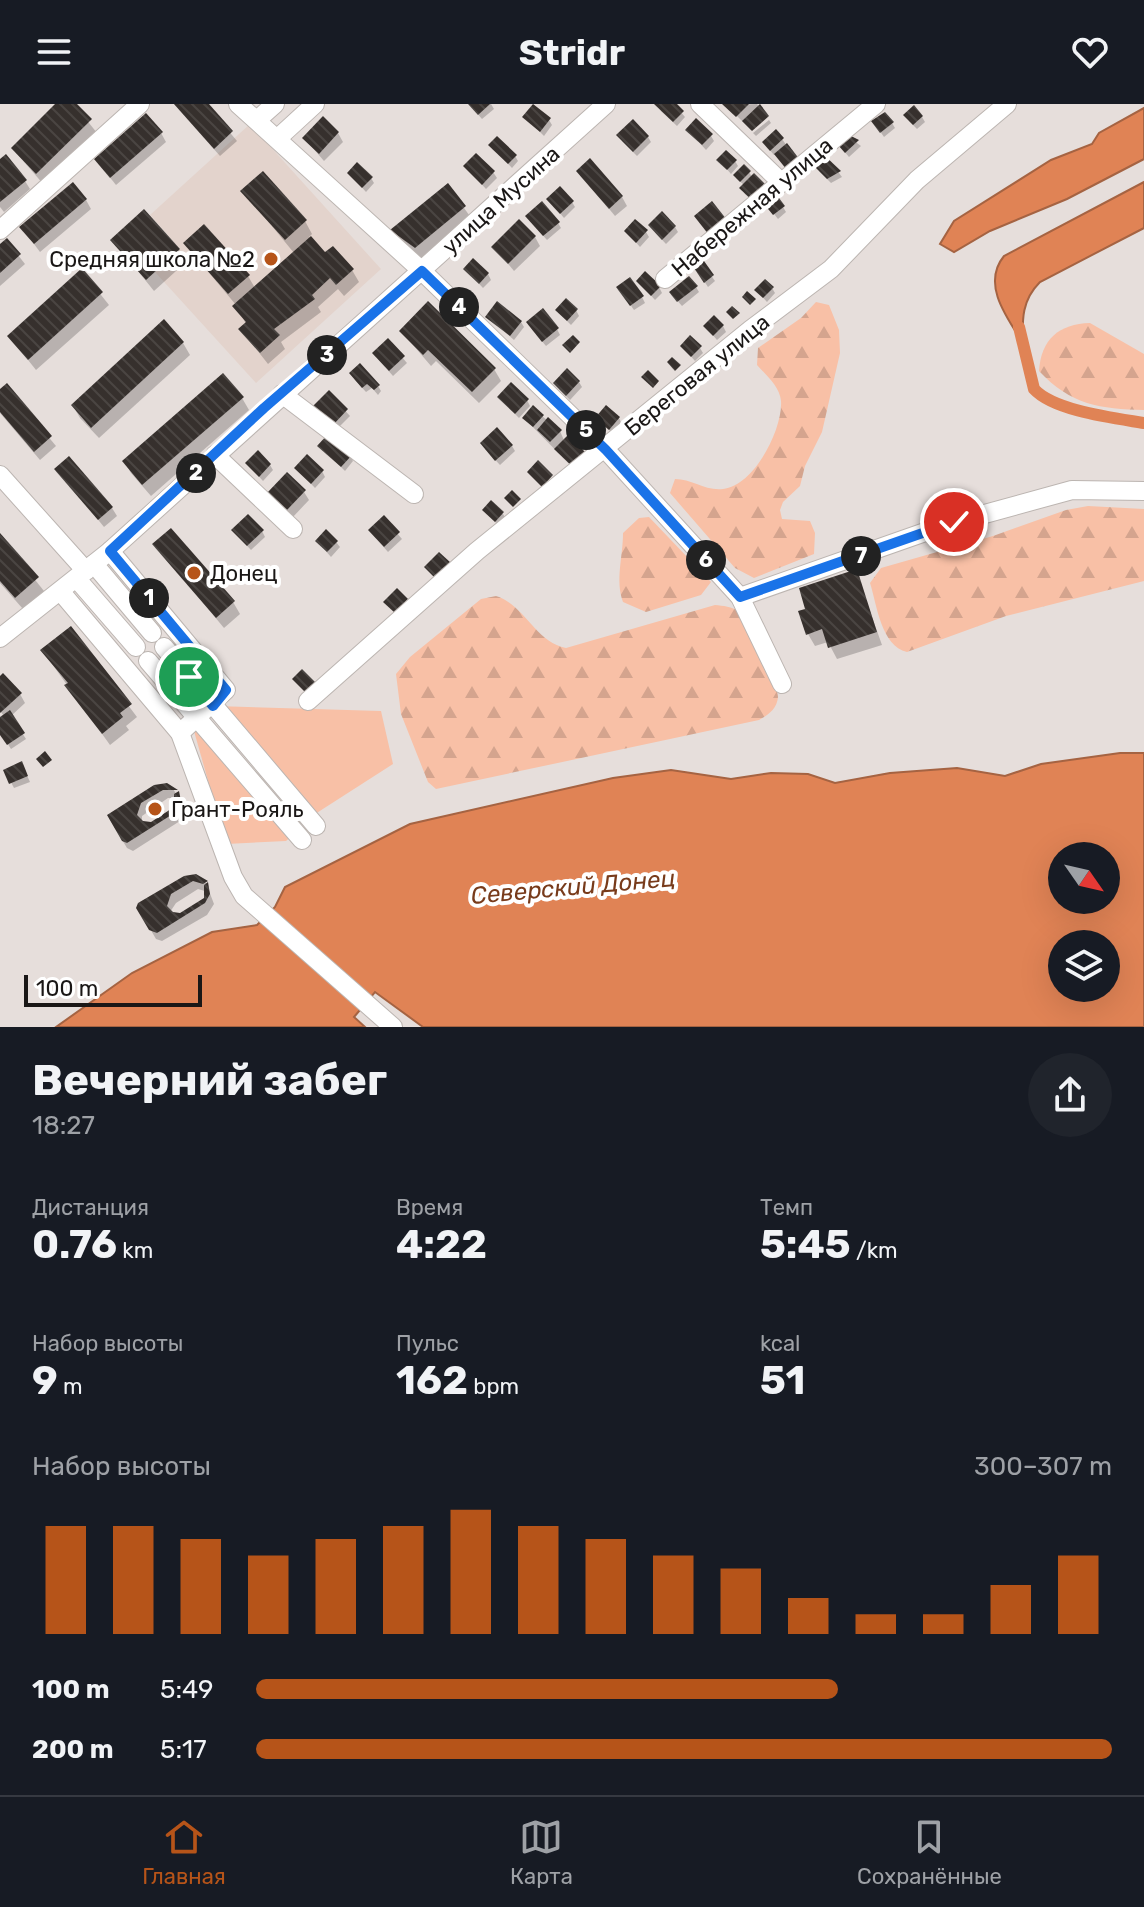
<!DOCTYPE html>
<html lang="ru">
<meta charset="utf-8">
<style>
body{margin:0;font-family:Rubik,sans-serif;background:#20242c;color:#f1f3f6;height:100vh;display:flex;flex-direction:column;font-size:30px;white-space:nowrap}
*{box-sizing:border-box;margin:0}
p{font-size:26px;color:#9ea1a6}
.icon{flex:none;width:44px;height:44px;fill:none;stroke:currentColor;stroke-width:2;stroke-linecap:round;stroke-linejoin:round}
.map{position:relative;height:923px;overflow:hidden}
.panel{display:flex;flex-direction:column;background:#171b24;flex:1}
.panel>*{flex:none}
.needle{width:52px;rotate:124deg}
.tools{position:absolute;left:1048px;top:738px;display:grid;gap:16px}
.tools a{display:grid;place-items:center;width:72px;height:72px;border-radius:50%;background:#171b24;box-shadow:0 8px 32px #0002;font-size:40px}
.scale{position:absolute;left:24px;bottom:20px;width:178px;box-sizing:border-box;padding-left:8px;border:4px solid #1a1716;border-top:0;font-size:22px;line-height:28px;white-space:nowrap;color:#1a1716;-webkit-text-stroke:6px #fff;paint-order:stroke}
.pin{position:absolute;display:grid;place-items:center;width:68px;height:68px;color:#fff;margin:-34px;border:4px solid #fff;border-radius:50%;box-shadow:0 2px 8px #0007}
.km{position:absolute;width:40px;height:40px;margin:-20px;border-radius:50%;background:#222;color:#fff;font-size:22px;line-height:40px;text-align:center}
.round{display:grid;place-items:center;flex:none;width:84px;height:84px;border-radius:42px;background:#20242c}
.head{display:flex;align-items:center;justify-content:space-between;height:136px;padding:0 32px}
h1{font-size:44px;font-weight:700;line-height:60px}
.stats{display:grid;grid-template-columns:repeat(3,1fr);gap:12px;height:136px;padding:8px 32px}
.stats div{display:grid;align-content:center}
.stats b{font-size:40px;font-weight:700}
.stats small{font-size:22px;font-weight:400}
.stats p{font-size:22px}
.chart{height:224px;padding:16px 32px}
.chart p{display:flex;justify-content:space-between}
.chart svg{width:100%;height:144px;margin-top:8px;stroke:#b65419;stroke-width:6}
ul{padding:0 32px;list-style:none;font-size:26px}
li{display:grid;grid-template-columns:128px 96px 1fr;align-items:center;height:60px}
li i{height:20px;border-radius:10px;background:#b65419}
header{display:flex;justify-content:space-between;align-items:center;height:104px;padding:0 32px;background:#171b24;font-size:36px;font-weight:700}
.dock{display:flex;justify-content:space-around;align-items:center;height:112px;border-top:2px solid #363941;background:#171b24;font-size:22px;color:#9ea1a6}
.dock a{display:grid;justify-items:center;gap:4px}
.dock .on{color:#b65419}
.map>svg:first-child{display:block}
.built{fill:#e3d3cc}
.green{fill:#f8c0a6}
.forest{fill:url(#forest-firs)}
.water{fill:#e08355;stroke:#a56342;stroke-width:2;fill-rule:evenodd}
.shadow{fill:#0003;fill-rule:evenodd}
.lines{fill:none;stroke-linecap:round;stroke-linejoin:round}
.canal{stroke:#e08355;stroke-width:12}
.building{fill:url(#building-back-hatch)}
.minor-casing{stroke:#bcb5b1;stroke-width:20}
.minor{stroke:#fff;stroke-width:18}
.route-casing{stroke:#fff;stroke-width:16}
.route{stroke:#1a73e8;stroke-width:10}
.poi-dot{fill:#b65419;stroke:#fff;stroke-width:3}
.labels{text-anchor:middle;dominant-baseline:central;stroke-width:8;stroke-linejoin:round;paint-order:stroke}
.street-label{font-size:22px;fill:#1a1716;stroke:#fff}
.poi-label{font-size:22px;fill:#1a1716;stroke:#fff;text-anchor:start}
.water-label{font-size:24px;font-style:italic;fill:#783b1b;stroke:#fff}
</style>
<header><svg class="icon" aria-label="menu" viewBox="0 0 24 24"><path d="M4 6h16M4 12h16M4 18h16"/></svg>Stridr<svg class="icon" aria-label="heart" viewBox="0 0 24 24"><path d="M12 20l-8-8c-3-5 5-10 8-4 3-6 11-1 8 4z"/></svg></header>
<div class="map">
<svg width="1144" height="923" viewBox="0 0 1144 923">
<defs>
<pattern id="forest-firs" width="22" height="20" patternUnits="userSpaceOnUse" patternTransform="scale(2)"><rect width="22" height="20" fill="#f8c0a6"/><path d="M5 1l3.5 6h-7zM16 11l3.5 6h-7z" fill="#d4a48e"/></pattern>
<pattern id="building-back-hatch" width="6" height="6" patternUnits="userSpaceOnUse" patternTransform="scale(2)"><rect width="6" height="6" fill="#36302d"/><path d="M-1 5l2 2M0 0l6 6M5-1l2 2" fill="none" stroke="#4a4542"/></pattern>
</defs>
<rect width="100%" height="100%" fill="#e6dedb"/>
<polygon class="built" points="250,20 381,165 256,279 155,168 180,145 150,111"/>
<g class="green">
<polygon points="215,602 381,607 393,660 312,712"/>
<polygon points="192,620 294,730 286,737 226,740"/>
</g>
<g class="forest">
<path d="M816 198 829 201 839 226 840 249 822 328 805 362 800 382 783 398 780 406 782 415 810 417 815 429 814 450 754 474 735 464 670 389 675 375C692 375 705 387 723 385 754 382 783 325 781 297 780 283 766 271 757 261L758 244 801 214Z"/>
<path d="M1090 219 1144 250V306C1100 305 1071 301 1039 267 1041 235 1059 220 1090 219Z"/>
<path d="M1088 402 1144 405V477L1006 512 907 548C881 542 877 501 870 479L881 464 993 432 1066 406Z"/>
<path d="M649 413 711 478 701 491 646 508 623 498C615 476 623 453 623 429L639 414Z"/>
<path d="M496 492C525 501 535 538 566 544L715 501C723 502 732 502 739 508 747 515 778 582 778 593 777 605 768 611 759 616L436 685 428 678 401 610 396 570 410 553 481 495Z"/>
</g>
<g class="water">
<polygon points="1144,4 1144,55 1067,95 990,127 954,148 940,140 954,117 1051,56 1092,40 1099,29"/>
<path d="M1144 78V124L1040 178C1022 196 1022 215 1023 239 1007 214 981 180 1004 152Z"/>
<path d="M1120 649H1144V923H423L375 888 354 913 365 923H56L132 869 212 828 257 821 275 803 285 783 410 720 613 674 671 666 731 675 771 669 808 670 835 679 890 669 957 664 1005 672 1041 660ZM1062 752H1106V796H1062ZM1062 840H1106V884H1062Z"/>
</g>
<g class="shadow">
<polygon points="58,0 74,0 97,29 44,81 13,45"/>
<polygon points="174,0 206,0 237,37 220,52"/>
<polygon points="469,0 491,0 494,5 482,15"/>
<polygon points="659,0 674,0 685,13 677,22 661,7"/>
<polygon points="757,0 767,12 751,26 726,1"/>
<polygon points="525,13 549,16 552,21 544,32"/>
<polygon points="922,13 925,18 917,25 909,17"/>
<polygon points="769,16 771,19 756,32 753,29"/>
<polygon points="892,19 895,24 884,33 877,23"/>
<polygon points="688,26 711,32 714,37 706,46"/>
<polygon points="161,29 166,38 116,81 96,56"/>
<polygon points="338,29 343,38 324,57 305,35"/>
<polygon points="648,33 651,38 637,52 622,37"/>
<polygon points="849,33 861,42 849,53 843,46"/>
<polygon points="782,35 787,42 774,51 768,44"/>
<polygon points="490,41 515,52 518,57 512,64"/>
<polygon points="823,53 839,69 842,73 831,79 819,67"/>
<polygon points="719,56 735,57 738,62 731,70"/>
<polygon points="0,58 25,77 30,85 4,108 0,103"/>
<polygon points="466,63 493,68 497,74 486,85"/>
<polygon points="578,67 622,93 627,102 615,112"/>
<polygon points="749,68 752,73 757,101 745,90 741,84 744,81 736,74"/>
<polygon points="349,69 371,74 374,79 366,88"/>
<polygon points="448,82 472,115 423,155 399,138 392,127"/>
<polygon points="243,87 305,117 312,130 309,133 325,151 352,166 359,178 344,192 338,185 318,203 321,208 281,238 285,245 268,260 241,226 246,220 236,201 185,140 248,172 255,184 294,149"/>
<polygon points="86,96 91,105 40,148 22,124"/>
<polygon points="549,96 572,98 575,103 564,114"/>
<polygon points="783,103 786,108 778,115 770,105"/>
<polygon points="530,117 558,119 561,124 547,136"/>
<polygon points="675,123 678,128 666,140 653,126"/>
<polygon points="626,127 646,128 649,133 640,143"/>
<polygon points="535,133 540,142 514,167 494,143"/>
<polygon points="113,136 179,146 186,158 154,187"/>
<polygon points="7,137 25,160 0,182 0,143"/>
<polygon points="703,160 715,177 708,183 696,165"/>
<polygon points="465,165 488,170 491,176 483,184"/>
<polygon points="82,167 109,201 36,266 9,232"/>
<polygon points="638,177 659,183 662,189 655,196"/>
<polygon points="696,183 699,188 682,202 675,194"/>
<polygon points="772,184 775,189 767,198 757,187"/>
<polygon points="622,189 642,193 645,199 634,206"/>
<polygon points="576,206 579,212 571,221 561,211"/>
<polygon points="488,213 521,218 524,223 514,236"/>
<polygon points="723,222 726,228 717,236 706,223"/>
<polygon points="531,224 557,225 560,231 546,242"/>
<polygon points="401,227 494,265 501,277 479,299 436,257 431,262"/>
<polygon points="388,237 407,259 393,272 378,255"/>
<polygon points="183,239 190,251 99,334 80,314 73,302"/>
<polygon points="682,242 700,244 703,249 695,257"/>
<polygon points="354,275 378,282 381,287 378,291 372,284 366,288"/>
<polygon points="579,278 582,283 570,296 559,285"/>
<polygon points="6,282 56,342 40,356 0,309 0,287"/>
<polygon points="329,289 350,312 337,325 319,308"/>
<polygon points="242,294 249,306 151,392 131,369 124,357"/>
<polygon points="527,296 530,302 519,314 503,298"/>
<polygon points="542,312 560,327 578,369 524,314"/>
<polygon points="598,314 619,314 622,320 613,330"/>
<polygon points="320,342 350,352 353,357 345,367"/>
<polygon points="512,342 515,347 500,361 485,345"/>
<polygon points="247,359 270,361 273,366 263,377"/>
<polygon points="296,364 322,367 325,373 315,384"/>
<polygon points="57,365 112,404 117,412 104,423"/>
<polygon points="304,388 309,396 292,414 275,398"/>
<polygon points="484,406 503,410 506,415 499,422"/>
<polygon points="384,414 402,435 388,448 374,432"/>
<polygon points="262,427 265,433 251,446 237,431"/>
<polygon points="0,432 44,487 23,505 0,479"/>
<polygon points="317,437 336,438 340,443 331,453"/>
<polygon points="155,441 233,498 240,510 224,524"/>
<polygon points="856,468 882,541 837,555 828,538 815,542 808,530"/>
<polygon points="70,524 137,613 126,622 129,626 110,641 42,546"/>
<polygon points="0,574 20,590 25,599 11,612 26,635 11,645 0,628 0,615 4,612 0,607"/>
<polygon points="24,665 30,678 14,684 5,667"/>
<path d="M155 683H172L185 705 180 717 133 747 127 744 109 714ZM168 694H176V704L151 720 142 717V712Z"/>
<path d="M190 772 206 779 214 800 207 811 162 837 156 835 138 804ZM198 785 208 788 203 798 181 811 170 808 176 799Z"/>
</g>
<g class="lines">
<path class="canal" d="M1019 223 1034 285C1054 307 1114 314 1144 319"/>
</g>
<g class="building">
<polygon points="55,0 77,0 92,15 36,70 11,44"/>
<polygon points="174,0 209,0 233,27 214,45"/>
<polygon points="468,0 490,0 478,11"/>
<polygon points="533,0 551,14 540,28 522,13"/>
<polygon points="654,0 677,0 684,7 673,18"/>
<polygon points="722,0 749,0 736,13"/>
<polygon points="760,0 769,12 752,27 742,17"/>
<polygon points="914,1 923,12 913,21 903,11"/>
<polygon points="885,8 894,18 880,29 871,17"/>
<polygon points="146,9 163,28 110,74 94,55"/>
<polygon points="323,12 339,28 319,50 302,34"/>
<polygon points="696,14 713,30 702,41 685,26"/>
<polygon points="633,15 649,32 633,48 616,31"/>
<polygon points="776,25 784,34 770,47 762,38"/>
<polygon points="849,31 859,36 845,49 838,41"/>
<polygon points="497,32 517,51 508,60 488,41"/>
<polygon points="787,39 800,56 787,66 774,50"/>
<polygon points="726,46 737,56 727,66 716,56"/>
<polygon points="476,49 495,67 482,81 463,62"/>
<polygon points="6,50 27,76 0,98 0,55"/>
<polygon points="823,50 841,67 827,75 813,61"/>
<polygon points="590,54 623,92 609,105 576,67"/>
<polygon points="357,58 373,73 362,84 347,69"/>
<polygon points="744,60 751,67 740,78 733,71"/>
<polygon points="263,67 307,116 285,136 240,87"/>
<polygon points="754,69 767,82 753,97 739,84"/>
<polygon points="73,78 87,95 34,140 19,123"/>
<polygon points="448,79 466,102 415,144 390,126"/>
<polygon points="560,82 574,97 560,110 546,95"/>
<polygon points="776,90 785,102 773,111 764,100"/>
<polygon points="542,97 560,118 543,132 525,112"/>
<polygon points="712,97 727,116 709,131 694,112"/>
<polygon points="144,105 180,145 146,176 110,136"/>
<polygon points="662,107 676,122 662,136 648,121"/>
<polygon points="519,115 536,132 508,160 491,143"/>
<polygon points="635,115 648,126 636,139 624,127"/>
<polygon points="204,120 250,171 228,190 183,139"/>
<polygon points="311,132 325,148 333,142 354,165 336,181 330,174 312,191 315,195 274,225 280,231 260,249 238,225 246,218 232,202"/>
<polygon points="7,134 21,150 0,169 0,140"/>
<polygon points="473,154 489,169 479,180 463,165"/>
<polygon points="704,157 714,171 704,179 694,164"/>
<polygon points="82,164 103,188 28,256 7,232"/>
<polygon points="645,167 661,182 651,192 636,177"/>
<polygon points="689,172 698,182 677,198 669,188"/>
<polygon points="630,173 644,192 630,202 616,183"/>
<polygon points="765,175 774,183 763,194 754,186"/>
<polygon points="747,187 756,195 750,201 742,193"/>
<polygon points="566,194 578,205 567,217 555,206"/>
<polygon points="428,197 496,264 472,288 428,246 423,251 399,227"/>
<polygon points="497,197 522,217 510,232 485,213"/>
<polygon points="732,202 740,209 733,215 726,208"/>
<polygon points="543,204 559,224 542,238 526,218"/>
<polygon points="714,211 724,221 713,232 703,222"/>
<polygon points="164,215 184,238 91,324 71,301"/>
<polygon points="573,231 580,238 570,249 562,241"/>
<polygon points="690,231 702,242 691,253 680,242"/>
<polygon points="388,234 405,252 389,267 372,249"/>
<polygon points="672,253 681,261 675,267 667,258"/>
<polygon points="360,259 380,281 374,286 367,280 362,284 349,269"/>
<polygon points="567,264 580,277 566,292 553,279"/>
<polygon points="648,266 659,277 653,284 641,273"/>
<polygon points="223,269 244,293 142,381 122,357"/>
<polygon points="511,278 529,295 515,310 497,293"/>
<polygon points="7,279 52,332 34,348 0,308 0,285"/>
<polygon points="329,286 348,305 333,321 313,302"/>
<polygon points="533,301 544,311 533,323 522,314"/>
<polygon points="606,301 620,313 609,326 595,314"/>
<polygon points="548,313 562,326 550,338 537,326"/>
<polygon points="497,323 513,341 495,357 480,339"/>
<polygon points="328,330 352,351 341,363 317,342"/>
<polygon points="568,331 588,351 575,365 554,345"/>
<polygon points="258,346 271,360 259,373 245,359"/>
<polygon points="307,350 324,366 311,380 294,364"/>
<polygon points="69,352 113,403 98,416 54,365"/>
<polygon points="538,356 553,371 542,383 527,368"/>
<polygon points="287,368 306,386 286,407 267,389"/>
<polygon points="512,386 521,395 513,403 504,394"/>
<polygon points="491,396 504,408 495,418 482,406"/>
<polygon points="248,410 264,426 247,442 231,426"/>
<polygon points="384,411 400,428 384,443 368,426"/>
<polygon points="171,424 235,497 216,514 152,440"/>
<polygon points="326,425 338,437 327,448 315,437"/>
<polygon points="0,429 39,473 15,494 0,477"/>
<polygon points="439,448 451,459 436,475 424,463"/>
<polygon points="857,465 877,528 828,544 822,525 806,531 798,507 805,505 799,484"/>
<polygon points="397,484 408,495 395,509 383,498"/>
<polygon points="71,522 132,600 120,609 123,613 102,630 64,581 68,579 40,546"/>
<polygon points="302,565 316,579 306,589 292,575"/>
<polygon points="3,569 22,589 0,609 0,572"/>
<polygon points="10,606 25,629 7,641 0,631 0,613"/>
<polygon points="45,647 52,656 43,663 36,655"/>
<polygon points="22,657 28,672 9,680 3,666"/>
<polygon points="167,679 178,686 163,686 141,699 137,711 143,717 151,718 174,703 174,690 179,687 181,697 176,708 127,739 122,737 107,711 154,681"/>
<polygon points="196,770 208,777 203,780 193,777 171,790 167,802 173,808 180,809 204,794 204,781 208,778 210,790 205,799 157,829 149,826 136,804 138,799 184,772"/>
</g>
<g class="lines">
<defs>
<g id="minor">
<polyline points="238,0 422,167 606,346 740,493 782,580"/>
<polyline points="700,0 781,78"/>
<polyline points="257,16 275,0"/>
<polyline points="278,34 315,0"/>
<polyline points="0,126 140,0"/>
<polyline points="665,175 876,0"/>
<polyline points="282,290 414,390"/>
<polyline points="215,351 293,425"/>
<polyline points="0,371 86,467"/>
<polyline points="110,447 226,586 180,629"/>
<polyline points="94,460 152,529"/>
<polyline points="77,475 136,543"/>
<polyline points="61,488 180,629 233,773 244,792 393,923"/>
<polyline points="740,493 948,420 1072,386 1144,387"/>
<polyline points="0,534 110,447 606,0"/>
<polyline points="164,543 316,722"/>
<polyline points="148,557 302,736"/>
<polyline points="308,597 477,447 750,226 831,165 917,76 1007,0"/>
</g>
</defs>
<use href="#minor" class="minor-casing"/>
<use href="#minor" class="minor"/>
</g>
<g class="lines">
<defs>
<polyline id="route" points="189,573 213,602 226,586 110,447 264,304 422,167 606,346 740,493 954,418"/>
</defs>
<use href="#route" class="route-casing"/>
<use href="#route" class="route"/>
</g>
<g class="poi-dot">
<circle cx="271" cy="155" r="8"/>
<circle cx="194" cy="469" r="8"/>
<circle cx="155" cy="705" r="8"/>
</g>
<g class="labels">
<g class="street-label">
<text transform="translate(501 96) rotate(-42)">улица Мусина</text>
<text transform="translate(752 103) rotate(-40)">Набережная улица</text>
<text transform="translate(697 271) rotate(-39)">Береговая улица</text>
</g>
<g class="poi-label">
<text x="255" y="155" text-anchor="end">Средняя школа №2</text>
<text x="210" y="469">Донец</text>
<text x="171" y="705">Грант-Рояль</text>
</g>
<g class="water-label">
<text transform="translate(573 783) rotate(-5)">Северский Донец</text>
</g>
</g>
</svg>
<div class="tools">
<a><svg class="needle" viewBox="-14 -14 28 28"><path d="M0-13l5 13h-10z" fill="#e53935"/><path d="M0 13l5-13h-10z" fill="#9ea1a6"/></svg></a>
<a><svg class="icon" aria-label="layers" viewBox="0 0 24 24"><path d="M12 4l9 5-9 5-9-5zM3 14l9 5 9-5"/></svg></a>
</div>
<div class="scale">100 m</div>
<div class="pin" style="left:189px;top:573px;background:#1e9e55"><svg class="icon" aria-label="arrive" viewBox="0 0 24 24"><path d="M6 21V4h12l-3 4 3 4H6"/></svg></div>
<div class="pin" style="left:954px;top:418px;background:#d93025"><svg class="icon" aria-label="check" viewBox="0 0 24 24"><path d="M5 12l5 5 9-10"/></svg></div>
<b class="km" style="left:149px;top:494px">1</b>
<b class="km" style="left:196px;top:369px">2</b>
<b class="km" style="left:327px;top:251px">3</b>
<b class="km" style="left:459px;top:203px">4</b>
<b class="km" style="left:586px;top:326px">5</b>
<b class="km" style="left:706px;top:456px">6</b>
<b class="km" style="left:861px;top:452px">7</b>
</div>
<section class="panel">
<div class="head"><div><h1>Вечерний забег</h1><p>18:27</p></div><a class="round"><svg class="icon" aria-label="share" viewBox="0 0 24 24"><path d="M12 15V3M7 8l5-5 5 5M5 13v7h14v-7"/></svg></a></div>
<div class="stats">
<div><p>Дистанция</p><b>0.76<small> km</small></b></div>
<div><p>Время</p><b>4:22</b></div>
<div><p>Темп</p><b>5:45<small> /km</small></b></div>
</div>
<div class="stats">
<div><p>Набор высоты</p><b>9<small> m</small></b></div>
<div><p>Пульс</p><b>162<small> bpm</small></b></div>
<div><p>kcal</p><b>51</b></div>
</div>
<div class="chart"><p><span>Набор высоты</span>300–307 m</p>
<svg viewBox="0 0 160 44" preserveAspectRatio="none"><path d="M5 44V11M15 44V11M25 44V15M35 44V20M45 44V15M55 44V11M65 44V6M75 44V11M85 44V15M95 44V20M105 44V24M115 44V33M125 44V38M135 44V38M145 44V29M155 44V20"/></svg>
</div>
<ul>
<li><b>100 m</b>5:49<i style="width:68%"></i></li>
<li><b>200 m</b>5:17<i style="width:100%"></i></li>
</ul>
</section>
<nav class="dock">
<a class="on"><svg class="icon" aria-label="home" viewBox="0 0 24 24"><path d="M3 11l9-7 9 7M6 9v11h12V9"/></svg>Главная</a>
<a><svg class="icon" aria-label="map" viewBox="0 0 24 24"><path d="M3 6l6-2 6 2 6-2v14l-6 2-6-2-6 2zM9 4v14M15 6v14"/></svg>Карта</a>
<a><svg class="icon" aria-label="saved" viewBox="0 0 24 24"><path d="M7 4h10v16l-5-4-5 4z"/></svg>Сохранённые</a>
</nav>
